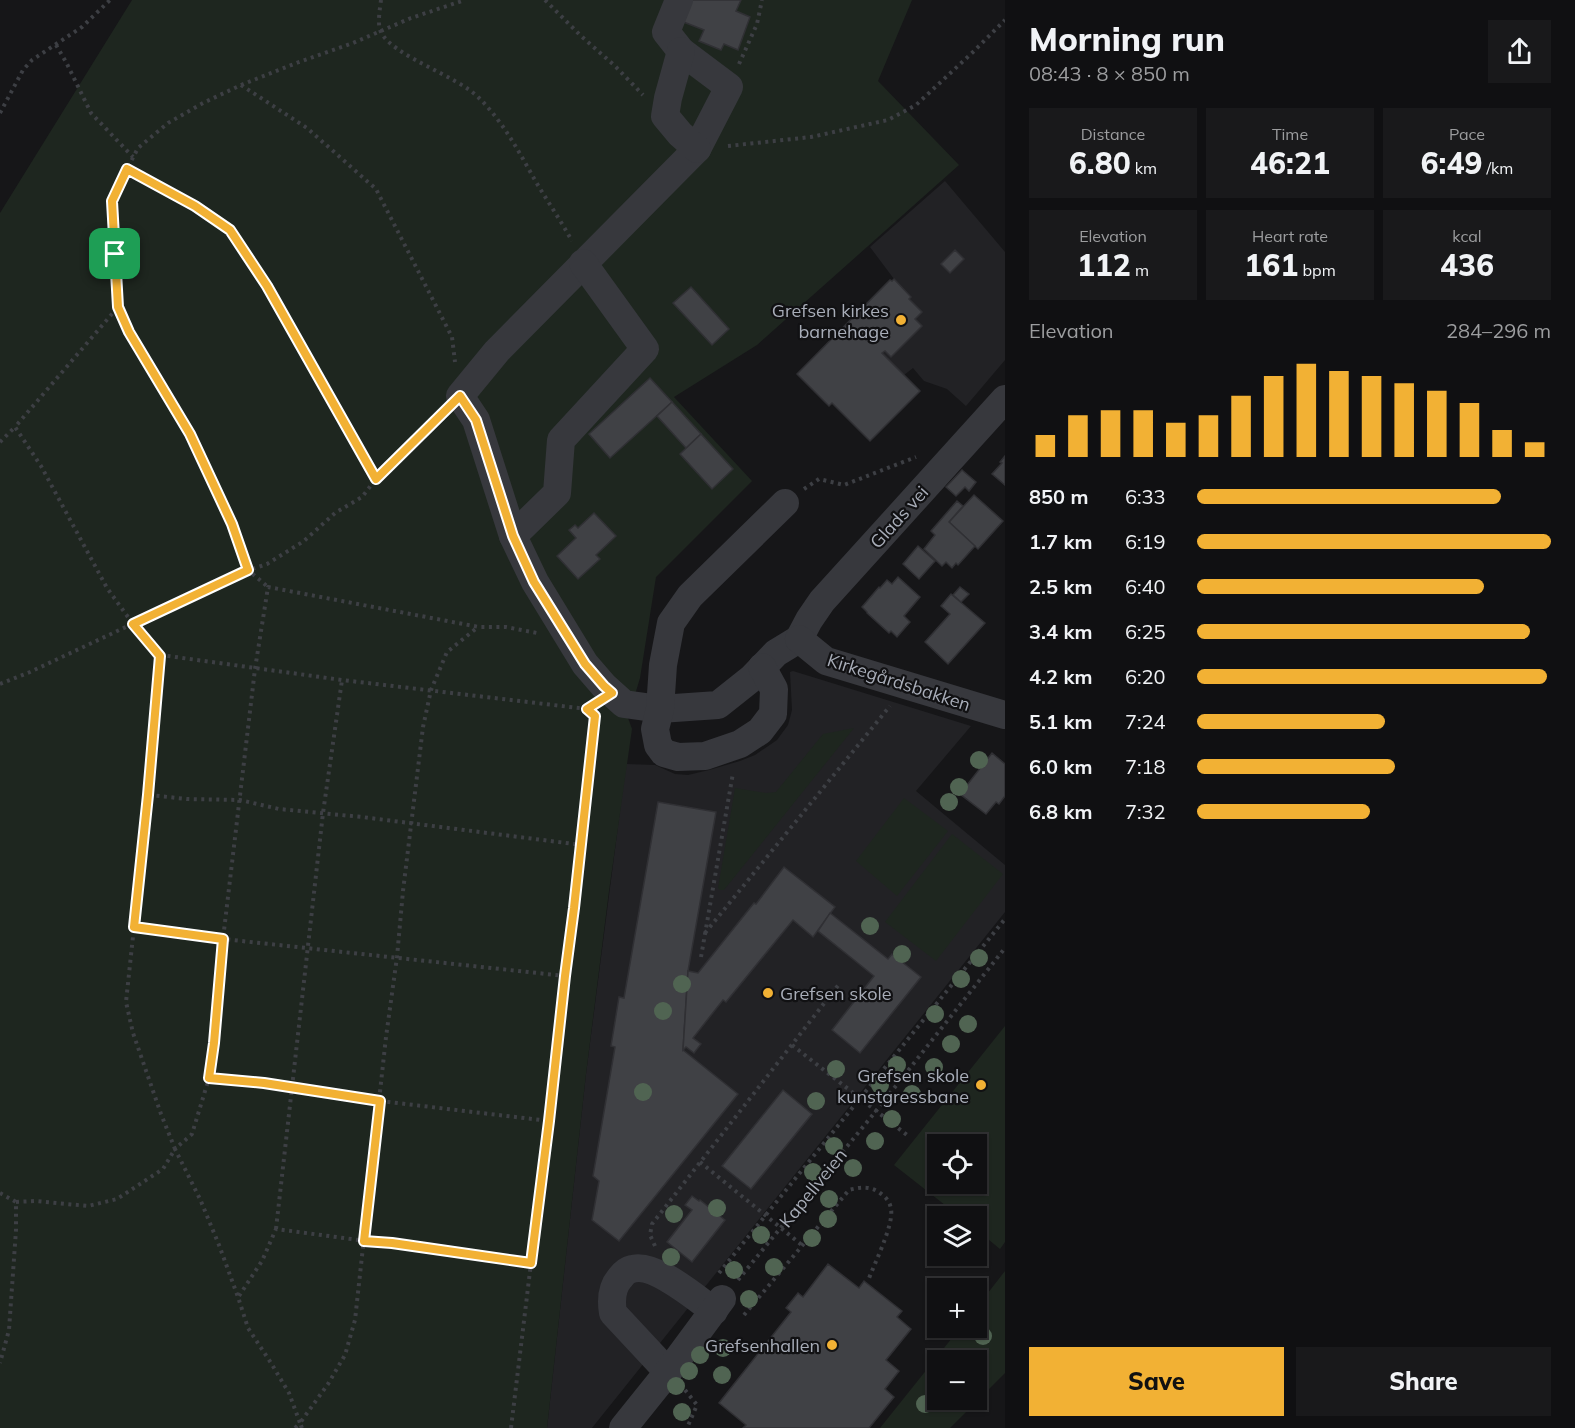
<!DOCTYPE html>
<meta charset="utf-8">
<style>
body{margin:0;font-family:Mulish,sans-serif;background:#19191b;color:#f1f3f6;height:100vh;display:flex;flex-direction:column;font-size:22px;white-space:nowrap}
*{box-sizing:border-box;margin:0}
p{font-size:20px;color:#9c9d9f}
.icon{flex:none;width:33px;height:33px;fill:none;stroke:currentColor;stroke-width:2;stroke-linecap:round;stroke-linejoin:round}
.map{position:relative;flex:1;overflow:hidden}
.panel{display:flex;flex-direction:column;background:#101012;width:570px}
.panel>*{flex:none}
.buttons{position:absolute;left:927px;top:1134px;display:grid;gap:12px}
.buttons a{display:grid;place-items:center;width:60px;height:60px;border-radius:0px;background:#101012;box-shadow:0 2px 4px #0004,0 0 0 2px #303032;font-size:30px}
.pin{position:absolute;display:grid;place-items:center;width:51px;height:51px;color:#fff;margin:-26px;border-radius:12px;box-shadow:0 3px 9px #0006}
.round{display:grid;place-items:center;flex:none;width:63px;height:63px;border-radius:0px;background:#19191b}
.head{display:flex;align-items:center;justify-content:space-between;height:102px;padding:0 24px}
h1{font-size:33px;font-weight:800;line-height:45px}
.metrics{display:grid;grid-template-columns:repeat(3,1fr);gap:9px;height:102px;padding:6px 24px}
.metrics div{display:grid;align-content:center;border-radius:0px;background:#19191b;text-align:center}
.metrics b{font-size:30px;font-weight:800}
.metrics small{font-size:16px;font-weight:400}
.metrics p{font-size:16px}
.chart{height:168px;padding:12px 24px}
.chart p{display:flex;justify-content:space-between}
.chart svg{width:100%;height:108px;margin-top:6px;stroke:#f2b134;stroke-width:6}
.action{display:flex;gap:12px;margin-top:auto;padding:12px 24px}
.action a{flex:1;height:69px;border-radius:0px;background:#f2b134;color:#111;font-size:24px;font-weight:800;line-height:69px;text-align:center}
.action a+a{background:#19191b;color:#f1f3f6}
ul{padding:0 24px;list-style:none;font-size:20px}
li{display:grid;grid-template-columns:96px 72px 1fr;align-items:center;height:45px}
li i{height:15px;border-radius:8px;background:#f2b134}
main{display:flex;flex:1;min-height:0}
.map>svg:first-child{display:block}
.built{fill:#222225}
.green{fill:#1e261f;fill-rule:evenodd}
.building{fill:#404145;stroke:#303034;stroke-width:1.5}
.lines{fill:none;stroke-linecap:round;stroke-linejoin:round}
.path{stroke:#3d3f44;stroke-width:4;stroke-dasharray:3 4.5;stroke-linecap:butt}
.minor{stroke:#37383d;stroke-width:28}
.tree{fill:#506452}
.route-casing{stroke:#fff;stroke-width:12}
.route{stroke:#f2b134;stroke-width:8}
.poi-dot{fill:#f2b134;stroke:#111113;stroke-width:2}
.labels{text-anchor:middle;dominant-baseline:central;stroke-width:4.5;stroke-linejoin:round;paint-order:stroke}
.poi-label{font-size:18px;fill:#a8adb8;stroke:#111113;text-anchor:end}
.street-label{font-size:18px;fill:#a8adb8;stroke:#111113}
</style>
<main>
<div class="map">
<svg width="1005" height="1428" viewBox="0 0 1005 1428">
<rect width="100%" height="100%" fill="#161618"/>
<g class="built">
<polygon points="945,181 1005,252 1005,360 966,406 947,389 924,381 913,368 904,375 882,353 885,351 891,357 922,326 915,319 922,312 909,299 911,296 894,279 870,247"/>
<polygon points="793,671 971,726 916,791 1005,865 1005,912 592,1428 547,1428 586,1074 626,764 655,765 675,774 688,775 709,770 740,761 755,755 777,740 788,725 792,710 790,672"/>
</g>
<g class="green">
<polygon points="132,0 912,0 878,81 959,165 757,345 674,397 752,481 656,577 640,678 628,718 632,729 609,891 586,1074 547,1428 0,1428 0,213"/>
<polygon points="854,728 724,890 720,890 718,888 735,788 766,793 776,792 823,734"/>
<polygon points="904,798 948,831 897,896 856,861"/>
<polygon points="952,834 1003,874 936,961 885,922"/>
<path d="M1005 1026V1242L1000 1249 977 1230 976 1216H959L894 1165ZM938 1144H976V1184H938Z"/>
<path d="M1005 1271V1373L950 1428H880L960 1328H976L977 1307ZM976 1360V1400H938V1360Z"/>
</g>
<g class="building">
<polygon points="689,0 741,0 736,11 750,17 738,50 724,44 721,50 699,41 704,30 681,21"/>
<polygon points="955,250 964,259 950,273 941,264"/>
<polygon points="894,279 911,297 909,299 922,312 915,319 922,326 891,357 885,351 882,353 920,391 870,441 832,403 829,406 797,374 890,280 892,281"/>
<polygon points="691,287 729,329 712,345 673,303"/>
<polygon points="650,378 672,402 610,458 589,434"/>
<polygon points="672,402 701,434 686,448 657,416"/>
<polygon points="701,434 733,469 712,489 680,454"/>
<polygon points="1005,456 1005,485 992,474 1002,463 1000,462"/>
<polygon points="962,470 976,482 969,491 965,487 956,496 946,487"/>
<polygon points="974,495 1003,521 978,549 949,522"/>
<polygon points="957,501 963,506 949,522 975,546 958,565 956,563 952,568 946,562 942,566 924,549 935,535 931,531"/>
<polygon points="594,513 616,536 596,555 600,559 578,579 557,556 576,538 569,530 575,525 578,528"/>
<polygon points="918,546 935,561 919,579 903,564"/>
<polygon points="898,577 920,597 904,616 910,622 897,637 891,631 889,633 867,613 867,612 862,607 879,587 880,588 887,580 892,584"/>
<polygon points="960,587 969,594 961,602 953,595"/>
<polygon points="951,594 985,623 948,664 925,642 950,614 941,606"/>
<polygon points="992,753 1005,764 1005,796 999,804 996,802 986,814 960,794"/>
<polygon points="658,802 716,812 688,971 683,1050 738,1094 619,1241 592,1220 599,1181 593,1176 615,1047 611,1046 619,997 624,998"/>
<polygon points="784,867 835,907 813,937 793,920 726,1002 723,1000 693,1038 701,1044 694,1053 686,1047 683,1050 688,971 698,973 754,903 756,904"/>
<polygon points="830,913 888,959 892,954 921,977 860,1053 832,1030 874,976 818,931"/>
<polygon points="783,1090 812,1114 751,1189 722,1166"/>
<polygon points="692,1196 699,1201 700,1200 725,1220 692,1262 667,1242 692,1210 685,1205"/>
<polygon points="828,1264 859,1288 864,1281 902,1311 897,1317 911,1329 886,1360 899,1371 885,1389 894,1397 869,1428 743,1428 746,1425 719,1403 791,1312 786,1308 798,1293 803,1297"/>
</g>
<g class="lines">
<g class="path">
<path d="M381 0C380 8 377 25 381 32 392 56 458 76 479 98 504 123 519 152 536 182 548 202 561 221 572 241"/>
<polyline points="545,0 580,35 615,66 643,95"/>
<polyline points="56,45 66,62 91,113 133,157"/>
<polyline points="739,64 757,24 762,0"/>
<polyline points="241,85 307,128 376,189 452,337 455,362"/>
<polyline points="0,113 23,70 32,60 82,27 110,0"/>
<polyline points="728,146 811,137 888,120 916,105 973,52 1005,20"/>
<polyline points="127,169 113,201 118,307 15,427 41,466 107,588 133,624 161,655 342,680 587,709 591,707"/>
<polyline points="118,307 129,332 190,434 232,524 248,570 268,587"/>
<polyline points="441,415 376,479 267,286 230,230 195,205 127,169 138,148 168,123 203,103 241,85 299,62 353,43 411,18 465,0"/>
<polyline points="0,442 15,427"/>
<polyline points="804,489 819,479 844,485 916,457"/>
<polyline points="161,655 149,795 134,927 223,939 565,976"/>
<polyline points="0,684 30,672 243,572 267,564 304,541 335,513 362,497 376,479"/>
<polyline points="149,795 187,799 240,800 279,809 362,817 582,845"/>
<polyline points="705,933 890,706"/>
<polyline points="701,957 733,773"/>
<polyline points="792,1045 907,1135"/>
<polyline points="209,1078 264,1083 355,1098 549,1121"/>
<polyline points="700,1162 803,1246"/>
<polyline points="0,1193 16,1202 16,1230 9,1330 0,1363"/>
<polyline points="16,1202 35,1201 88,1206 117,1199 163,1169 175,1149 161,1114 133,1033 126,1002 134,927"/>
<polyline points="276,1229 323,813 342,680"/>
<polyline points="655,1246 650,1235 652,1224 840,983"/>
<polyline points="719,1273 1005,919"/>
<polyline points="738,1280 876,1111 1005,948"/>
<polyline points="239,1296 262,1261 276,1229 531,1263 549,1121 565,976 575,908 595,716 592,713"/>
<path d="M744 1315 849 1190C860 1187 871 1186 880 1193 886 1197 890 1202 891 1209 894 1225 874 1264 868 1281"/>
<polyline points="685,1390 697,1405 687,1428"/>
<polyline points="295,1428 300,1423 289,1393 271,1363 248,1328 238,1297 219,1245 200,1199 175,1149 192,1134 209,1078 214,1043 223,939 255,669 268,587 479,627 506,627 537,633"/>
<polyline points="302,1428 300,1423 328,1384 345,1355 355,1320 386,1037 397,957 403,891 423,727 431,690 447,652 478,627"/>
<polyline points="511,1428 531,1263"/>
</g>
<g class="minor">
<polyline points="679,0 666,32 681,51 729,87 697,149 497,351 460,396 476,420 513,536 535,582 585,664 604,686 624,704 660,709 718,705 752,678 776,653 799,639"/>
<polyline points="681,51 668,98 665,116 680,134 697,149"/>
<polyline points="513,536 557,493 561,440 645,349 583,263"/>
<polyline points="799,639 809,620 822,601 1005,399"/>
<polyline points="799,639 826,661 1005,715"/>
<polyline points="762,667 774,689 773,714 760,731 740,744 705,756 678,757 664,753 658,745 655,729 660,709 663,665 671,623 690,596 785,503"/>
<path d="M668 1372 613 1313C611 1301 612 1287 620 1278 623 1274 627 1270 632 1269 654 1262 696 1298 714 1311"/>
<polyline points="623,1428 668,1372 722,1299"/>
</g>
</g>
<g class="tree">
<circle cx="979" cy="760" r="9"/>
<circle cx="959" cy="787" r="9"/>
<circle cx="949" cy="802" r="9"/>
<circle cx="870" cy="926" r="9"/>
<circle cx="902" cy="954" r="9"/>
<circle cx="979" cy="958" r="9"/>
<circle cx="961" cy="979" r="9"/>
<circle cx="682" cy="984" r="9"/>
<circle cx="663" cy="1011" r="9"/>
<circle cx="935" cy="1014" r="9"/>
<circle cx="968" cy="1024" r="9"/>
<circle cx="951" cy="1044" r="9"/>
<circle cx="897" cy="1065" r="9"/>
<circle cx="934" cy="1067" r="9"/>
<circle cx="836" cy="1069" r="9"/>
<circle cx="880" cy="1085" r="9"/>
<circle cx="643" cy="1092" r="9"/>
<circle cx="912" cy="1094" r="9"/>
<circle cx="816" cy="1101" r="9"/>
<circle cx="892" cy="1119" r="9"/>
<circle cx="875" cy="1141" r="9"/>
<circle cx="834" cy="1146" r="9"/>
<circle cx="853" cy="1168" r="9"/>
<circle cx="813" cy="1172" r="9"/>
<circle cx="829" cy="1199" r="9"/>
<circle cx="717" cy="1208" r="9"/>
<circle cx="674" cy="1214" r="9"/>
<circle cx="828" cy="1219" r="9"/>
<circle cx="761" cy="1235" r="9"/>
<circle cx="812" cy="1238" r="9"/>
<circle cx="671" cy="1257" r="9"/>
<circle cx="774" cy="1267" r="9"/>
<circle cx="734" cy="1270" r="9"/>
<circle cx="749" cy="1299" r="9"/>
<circle cx="983" cy="1336" r="9"/>
<circle cx="723" cy="1348" r="9"/>
<circle cx="700" cy="1355" r="9"/>
<circle cx="689" cy="1371" r="9"/>
<circle cx="722" cy="1375" r="9"/>
<circle cx="676" cy="1386" r="9"/>
<circle cx="925" cy="1404" r="9"/>
<circle cx="682" cy="1412" r="9"/>
</g>
<g class="lines">
<defs>
<polygon id="route" points="127,169 195,206 230,230 267,286 376,479 460,396 476,420 513,536 534,582 585,664 604,686 612,693 587,709 595,716 574,908 565,976 549,1121 531,1263 392,1243 364,1241 380,1101 264,1083 209,1078 214,1043 223,939 134,927 148,795 160,656 133,624 248,570 232,524 190,434 129,332 118,307 112,201"/>
</defs>
<use href="#route" class="route-casing"/>
<use href="#route" class="route"/>
</g>
<g class="poi-dot">
<circle cx="901" cy="320" r="6"/>
<circle cx="768" cy="993" r="6"/>
<circle cx="981" cy="1085" r="6"/>
<circle cx="832" cy="1345" r="6"/>
</g>
<g class="labels">
<g class="poi-label">
<text x="889" y="310">Grefsen kirkes<tspan x="889" dy="21">barnehage</tspan></text>
<text x="780" y="993" text-anchor="start">Grefsen skole</text>
<text x="969" y="1075">Grefsen skole<tspan x="969" dy="21">kunstgressbane</tspan></text>
<text x="820" y="1345">Grefsenhallen</text>
</g>
<g class="street-label">
<text transform="translate(899 517) rotate(-48)">Glads vei</text>
<text transform="translate(899 682) rotate(18)">Kirkegårdsbakken</text>
<text transform="translate(813 1188) rotate(-51)">Kapellveien</text>
</g>
</g>
</svg>
<div class="buttons">
<a><svg class="icon" aria-label="locate" viewBox="0 0 24 24"><circle cx="12" cy="12" r="6"/><path d="M12 2v4M12 18v4M2 12h4M18 12h4"/></svg></a>
<a><svg class="icon" aria-label="layers" viewBox="0 0 24 24"><path d="M12 4l9 5-9 5-9-5zM3 14l9 5 9-5"/></svg></a>
<a>+</a>
<a>−</a>
</div>
<div class="pin" style="left:115px;top:254px;background:#1e9e55"><svg class="icon" aria-label="arrive" viewBox="0 0 24 24"><path d="M6 21V4h12l-3 4 3 4H6"/></svg></div>
</div>
<section class="panel">
<div class="head"><div><h1>Morning run</h1><p>08:43 · 8 × 850 m</p></div><a class="round"><svg class="icon" aria-label="share" viewBox="0 0 24 24"><path d="M12 15V3M7 8l5-5 5 5M5 13v7h14v-7"/></svg></a></div>
<div class="metrics">
<div><p>Distance</p><b>6.80<small> km</small></b></div>
<div><p>Time</p><b>46:21</b></div>
<div><p>Pace</p><b>6:49<small> /km</small></b></div>
</div>
<div class="metrics">
<div><p>Elevation</p><b>112<small> m</small></b></div>
<div><p>Heart rate</p><b>161<small> bpm</small></b></div>
<div><p>kcal</p><b>436</b></div>
</div>
<div class="chart"><p><span>Elevation</span>284–296 m</p>
<svg viewBox="0 0 160 44" preserveAspectRatio="none"><path d="M5 44V35M15 44V27M25 44V25M35 44V25M45 44V30M55 44V27M65 44V19M75 44V11M85 44V6M95 44V9M105 44V11M115 44V14M125 44V17M135 44V22M145 44V33M155 44V38"/></svg>
</div>
<ul>
<li><b>850 m</b>6:33<i style="width:86%"></i></li>
<li><b>1.7 km</b>6:19<i style="width:100%"></i></li>
<li><b>2.5 km</b>6:40<i style="width:81%"></i></li>
<li><b>3.4 km</b>6:25<i style="width:94%"></i></li>
<li><b>4.2 km</b>6:20<i style="width:99%"></i></li>
<li><b>5.1 km</b>7:24<i style="width:53%"></i></li>
<li><b>6.0 km</b>7:18<i style="width:56%"></i></li>
<li><b>6.8 km</b>7:32<i style="width:49%"></i></li>
</ul>
<div class="action"><a>Save</a><a>Share</a></div>
</section>
</main>
